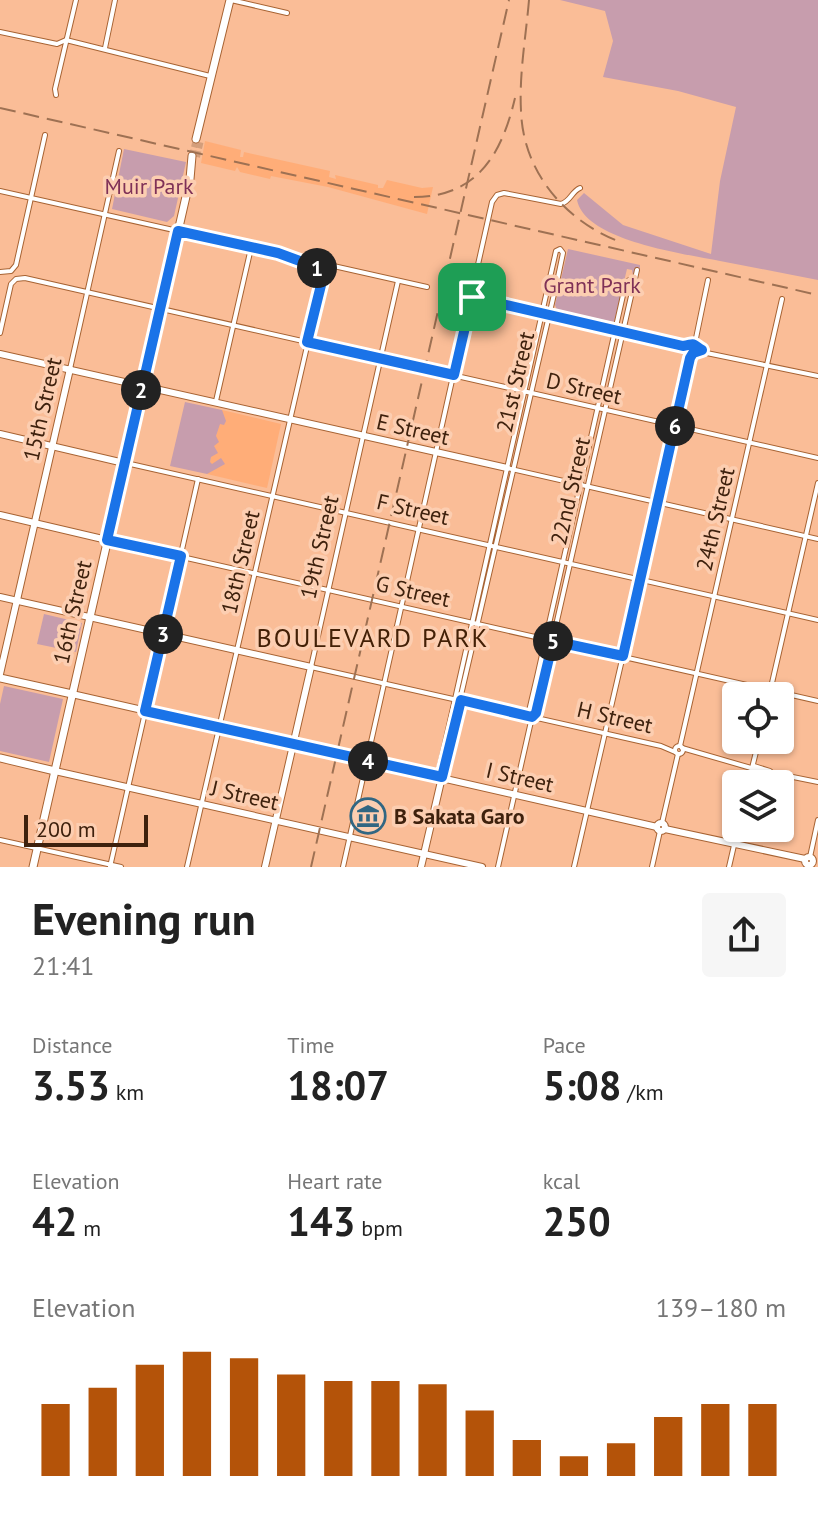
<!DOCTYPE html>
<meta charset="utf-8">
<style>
body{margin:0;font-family:"PT Sans",sans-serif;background:#f6f6f6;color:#222;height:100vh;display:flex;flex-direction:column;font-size:30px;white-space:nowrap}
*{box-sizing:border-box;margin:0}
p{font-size:26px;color:#767676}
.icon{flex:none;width:44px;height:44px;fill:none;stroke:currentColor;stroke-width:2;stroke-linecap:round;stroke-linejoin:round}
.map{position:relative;height:867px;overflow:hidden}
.details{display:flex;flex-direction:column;background:#fff;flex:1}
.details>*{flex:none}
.tools{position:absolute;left:722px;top:682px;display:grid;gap:16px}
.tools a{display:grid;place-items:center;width:72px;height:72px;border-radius:8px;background:#fff;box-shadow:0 2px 6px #0004;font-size:40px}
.scale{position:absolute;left:24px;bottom:20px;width:124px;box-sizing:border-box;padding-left:8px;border:4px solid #3e210d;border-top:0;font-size:22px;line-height:28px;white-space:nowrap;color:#3e210d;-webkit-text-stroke:6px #fcceb1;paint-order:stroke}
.pin{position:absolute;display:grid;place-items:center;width:68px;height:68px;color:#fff;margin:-34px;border-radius:16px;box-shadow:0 4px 12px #0006}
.km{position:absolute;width:40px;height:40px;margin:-20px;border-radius:50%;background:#222;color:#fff;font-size:22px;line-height:40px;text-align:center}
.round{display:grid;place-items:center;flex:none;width:84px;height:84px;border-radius:8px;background:#f6f6f6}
.summary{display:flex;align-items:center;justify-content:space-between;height:136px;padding:0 32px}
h1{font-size:44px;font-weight:800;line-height:60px}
.figures{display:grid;grid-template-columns:repeat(3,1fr);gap:12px;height:136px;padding:8px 32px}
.figures div{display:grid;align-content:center}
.figures b{font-size:40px;font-weight:800}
.figures small{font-size:22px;font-weight:400}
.figures p{font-size:22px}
.chart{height:224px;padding:16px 32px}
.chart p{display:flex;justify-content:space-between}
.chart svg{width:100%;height:144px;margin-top:8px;stroke:#b45309;stroke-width:6}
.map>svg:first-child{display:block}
.built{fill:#ffad78}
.green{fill:#c79dad}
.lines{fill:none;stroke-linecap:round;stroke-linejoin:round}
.secondary-tunnel{stroke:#d49e7b;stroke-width:6;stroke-dasharray:6 3;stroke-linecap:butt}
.street-casing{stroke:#a76333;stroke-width:6}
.secondary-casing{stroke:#a76333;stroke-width:8}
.primary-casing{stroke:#a76333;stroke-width:9}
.street{stroke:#fff;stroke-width:4}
.secondary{stroke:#fff;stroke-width:6}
.primary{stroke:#fff;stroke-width:7}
.rail{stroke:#9e7153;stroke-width:2;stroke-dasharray:16 8;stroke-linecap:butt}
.route-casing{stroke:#fff;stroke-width:16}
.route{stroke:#1a73e8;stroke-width:10}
.labels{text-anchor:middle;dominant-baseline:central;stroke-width:7;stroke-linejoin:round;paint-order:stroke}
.park-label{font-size:22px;fill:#7f3157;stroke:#fcceb1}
.street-label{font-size:22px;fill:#3e210d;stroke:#fcceb1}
.poi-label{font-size:22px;font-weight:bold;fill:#3e210d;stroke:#fcceb1;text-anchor:start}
.quarter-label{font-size:26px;letter-spacing:2px;fill:#432006;stroke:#fcceb1}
</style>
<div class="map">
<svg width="818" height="867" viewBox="0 0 818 867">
<rect width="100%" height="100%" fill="#fabd97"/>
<g class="built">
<polygon points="205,141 241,150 240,157 243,157 244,152 330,171 329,177 336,179 335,175 378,185 378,188 383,188 387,180 422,188 433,187 427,214 328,187 271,176 270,179 240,172 237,167 235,171 201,163"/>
<polygon points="222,410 281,424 267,488 207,474"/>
</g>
<g class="green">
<path d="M560 0H818V280C785 274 753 267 720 261 686 254 585 241 577 200L584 193 623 225 711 254 720 181 736 107 678 91 603 77 613 41 605 11Z"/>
<polygon points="124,149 186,162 174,216 167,222 112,209"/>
<polygon points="568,249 640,265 640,270 635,269 633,276 632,270 627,269 614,322 557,310 555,305"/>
<polygon points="185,402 222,410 226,421 224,425 220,424 216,436 219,442 214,446 218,453 211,457 210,462 212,464 221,458 225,464 207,474 170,466"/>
<polygon points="44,614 82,623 76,652 37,644"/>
<polygon points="4,686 63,699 49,762 0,751 0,704"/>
</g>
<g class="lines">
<g class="secondary-tunnel">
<polyline points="192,156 196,139"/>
<polyline points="197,157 201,140"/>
</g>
<defs>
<g id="street">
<polyline points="231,0 287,13"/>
<polyline points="0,32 57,44 66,40 210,76"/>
<polyline points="105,48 115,0"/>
<polyline points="56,95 55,89 76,0"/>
<polyline points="0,191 427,287"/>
<polyline points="289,258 319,268 323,275"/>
<polyline points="0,272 11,271 16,265 45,135"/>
<polyline points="398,281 311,667 661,746 675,752"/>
<polyline points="456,294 687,348"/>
<polyline points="0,333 11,284 16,279 25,278 818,458"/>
<circle cx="693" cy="348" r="5"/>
<polyline points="695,343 708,280"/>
<polyline points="697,351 818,376"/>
<polyline points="70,369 119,151"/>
<polyline points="216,401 251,248"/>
<polyline points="126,463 818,620"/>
<polyline points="507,468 818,539"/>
<polyline points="107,540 818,701"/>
<polyline points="769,696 818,483"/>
<polyline points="532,717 536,713 637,270"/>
<circle cx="679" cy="750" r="4"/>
<polyline points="680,746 782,299"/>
<polyline points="682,748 758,770 818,782"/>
<polyline points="754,766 770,771"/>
<polyline points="435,776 439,770 556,251 560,249 563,253 558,277 442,777"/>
<polyline points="748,784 759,740"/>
<polyline points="662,823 678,754"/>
<polyline points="0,840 121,867"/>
<polyline points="810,857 818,820"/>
<polyline points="110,867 198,479"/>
<polyline points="187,867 326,264"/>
<path d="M343 867 492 202 497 195 504 193 561 204C571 201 571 192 580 188"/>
<polyline points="498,867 532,717 529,711 537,677 626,282 631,279 634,284"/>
<polyline points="574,867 693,353"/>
<polyline points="652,867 660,831"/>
<polyline points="729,867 738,828"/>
<polyline points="808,867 808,865"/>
</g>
<g id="secondary">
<polyline points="0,354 507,468"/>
<polyline points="0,434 124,463"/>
<polyline points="0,515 107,540"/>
<polyline points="0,597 311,667 265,867"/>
<polyline points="0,674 70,369"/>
<polyline points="72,694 657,827"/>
<polyline points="55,771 482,867"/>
<circle cx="661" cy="827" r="4"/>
<polyline points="665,829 805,859"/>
<circle cx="809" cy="861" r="4"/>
<polyline points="421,867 442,777"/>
</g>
<g id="primary">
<polyline points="196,139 230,0"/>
<polyline points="0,678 72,694"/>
<polyline points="0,758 55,771"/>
<polyline points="33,867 190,179 192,156"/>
</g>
</defs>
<use href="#street" class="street-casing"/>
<use href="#secondary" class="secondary-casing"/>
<use href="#primary" class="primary-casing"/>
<use href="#street" class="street"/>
<use href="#secondary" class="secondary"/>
<use href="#primary" class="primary"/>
<g class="rail">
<path d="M529 0C526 36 519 74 521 111 523 171 564 220 618 241"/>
<polyline points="0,108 818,295"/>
<path d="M414 197C478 197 502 153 515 98"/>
<polyline points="311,867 509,0"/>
</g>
</g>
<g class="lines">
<defs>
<path id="route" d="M178 231 278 253 319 268 323 277 307 342 454 375 472 297 683 346C696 344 690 342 702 350L693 353 690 358 623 656 553 641 536 713 532 717 461 700 442 777 145 711 181 556 107 540Z"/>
</defs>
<use href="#route" class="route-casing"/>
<use href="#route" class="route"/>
</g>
<defs>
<symbol id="museum-ring" viewBox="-11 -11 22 22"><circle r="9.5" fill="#fcceb1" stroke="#316682" stroke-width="1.5"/><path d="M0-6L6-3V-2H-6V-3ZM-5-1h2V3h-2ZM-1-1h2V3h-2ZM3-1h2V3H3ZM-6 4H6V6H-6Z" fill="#316682"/></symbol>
</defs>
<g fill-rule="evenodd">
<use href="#museum-ring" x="348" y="796" width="40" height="40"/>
</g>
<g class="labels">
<g class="park-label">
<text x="149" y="186">Muir Park</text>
<text x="592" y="285">Grant Park</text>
</g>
<g class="street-label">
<text transform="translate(515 382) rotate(-77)">21st Street</text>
<text transform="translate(584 388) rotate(13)">D Street</text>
<text transform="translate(42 409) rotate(-77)">15th Street</text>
<text transform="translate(413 429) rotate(13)">E Street</text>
<text transform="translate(570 491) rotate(-77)">22nd Street</text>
<text transform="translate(413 509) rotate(13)">F Street</text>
<text transform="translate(715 519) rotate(-77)">24th Street</text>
<text transform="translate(319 547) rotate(-77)">19th Street</text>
<text transform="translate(240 562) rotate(-77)">18th Street</text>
<text transform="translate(413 591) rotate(13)">G Street</text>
<text transform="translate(72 612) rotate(-77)">16th Street</text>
<text transform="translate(615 717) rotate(13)">H Street</text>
<text transform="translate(520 777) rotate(13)">I Street</text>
<text transform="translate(245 795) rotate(13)">J Street</text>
</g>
<g class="poi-label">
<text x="394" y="816">B Sakata Garo</text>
</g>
<g class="quarter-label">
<text x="373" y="637">BOULEVARD PARK</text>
</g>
</g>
</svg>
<div class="tools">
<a><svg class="icon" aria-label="locate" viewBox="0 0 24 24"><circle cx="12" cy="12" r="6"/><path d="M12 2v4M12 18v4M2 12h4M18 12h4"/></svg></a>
<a><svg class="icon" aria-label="layers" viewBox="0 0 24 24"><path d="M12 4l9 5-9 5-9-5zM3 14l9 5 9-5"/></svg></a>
</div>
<div class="scale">200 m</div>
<div class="pin" style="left:472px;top:297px;background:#1e9e55"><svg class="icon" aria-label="arrive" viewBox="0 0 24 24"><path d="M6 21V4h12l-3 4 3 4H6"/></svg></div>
<b class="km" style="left:317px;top:268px">1</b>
<b class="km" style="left:141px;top:390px">2</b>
<b class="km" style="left:163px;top:634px">3</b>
<b class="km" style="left:368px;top:761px">4</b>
<b class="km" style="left:553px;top:641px">5</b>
<b class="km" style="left:675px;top:426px">6</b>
</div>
<section class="details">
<div class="summary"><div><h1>Evening run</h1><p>21:41</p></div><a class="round"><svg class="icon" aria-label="share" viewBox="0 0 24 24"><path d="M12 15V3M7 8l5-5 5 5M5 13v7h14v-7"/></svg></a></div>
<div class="figures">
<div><p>Distance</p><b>3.53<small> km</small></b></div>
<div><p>Time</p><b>18:07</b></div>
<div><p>Pace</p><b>5:08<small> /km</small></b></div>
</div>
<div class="figures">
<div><p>Elevation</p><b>42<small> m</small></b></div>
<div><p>Heart rate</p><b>143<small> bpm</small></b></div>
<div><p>kcal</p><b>250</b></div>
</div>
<div class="chart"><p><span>Elevation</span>139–180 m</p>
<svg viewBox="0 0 160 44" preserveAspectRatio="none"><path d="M5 44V22M15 44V17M25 44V10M35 44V6M45 44V8M55 44V13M65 44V15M75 44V15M85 44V16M95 44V24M105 44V33M115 44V38M125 44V34M135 44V26M145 44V22M155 44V22"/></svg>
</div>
</section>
